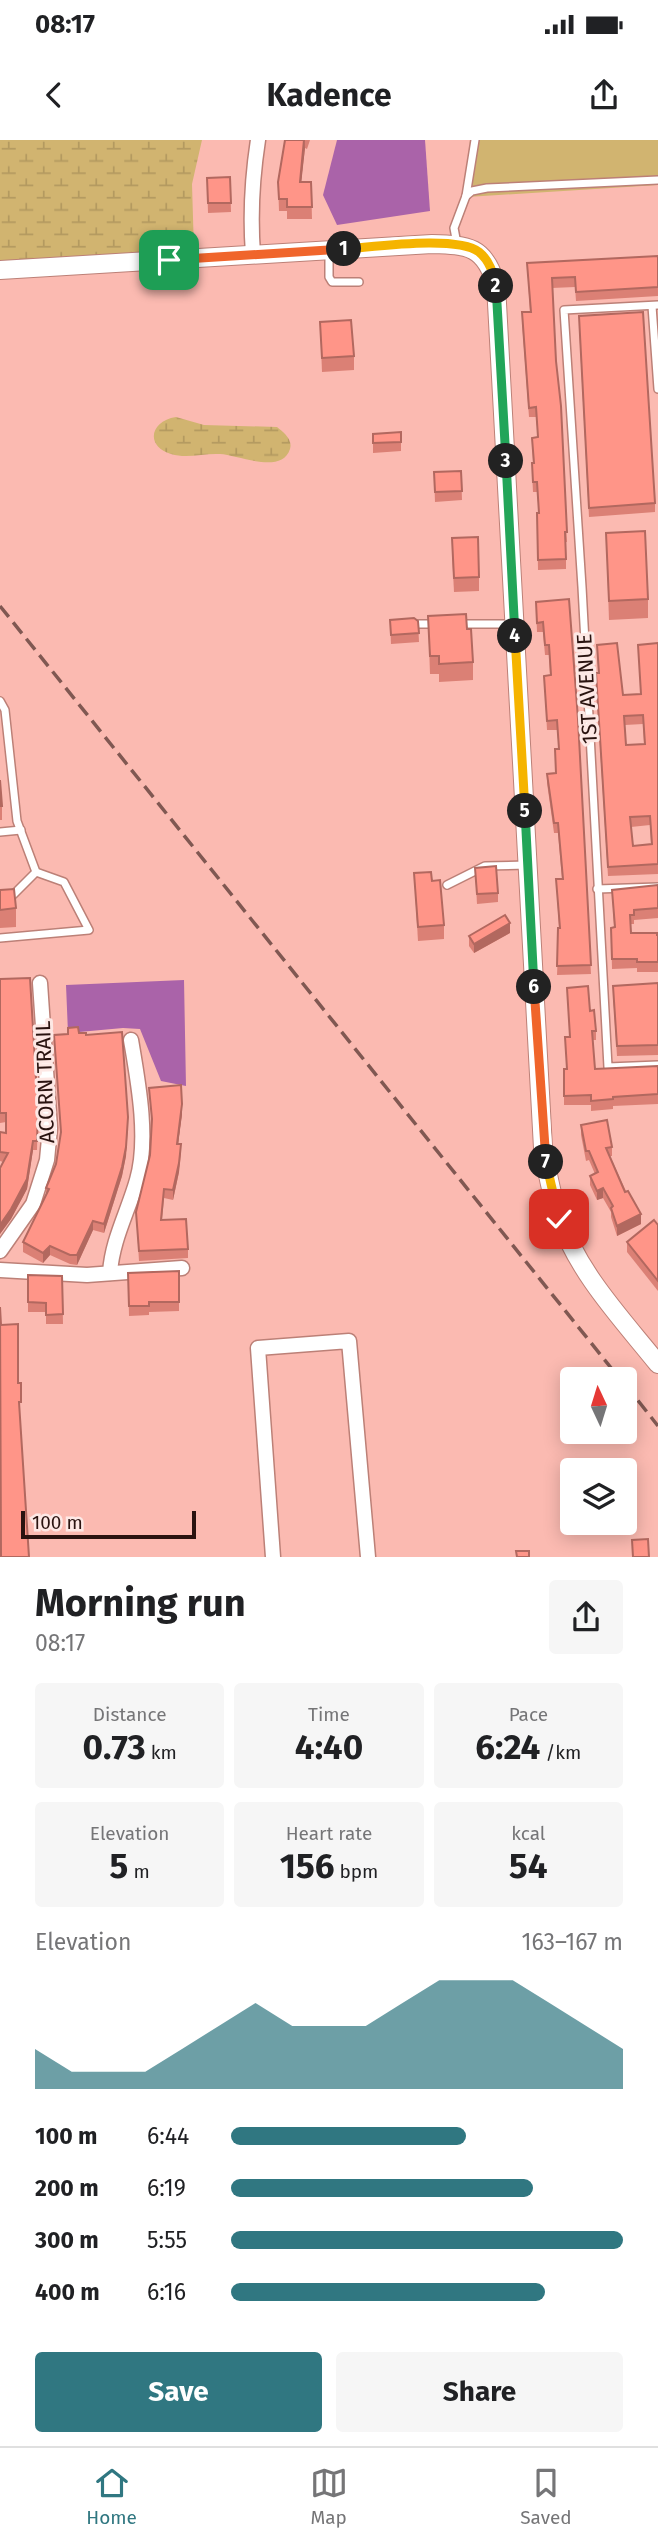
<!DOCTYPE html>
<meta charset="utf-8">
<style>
body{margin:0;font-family:"Fira Sans",sans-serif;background:#f6f6f6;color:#202124;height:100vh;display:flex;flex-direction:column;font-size:26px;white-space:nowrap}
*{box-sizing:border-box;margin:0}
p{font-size:23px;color:#757577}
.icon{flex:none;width:38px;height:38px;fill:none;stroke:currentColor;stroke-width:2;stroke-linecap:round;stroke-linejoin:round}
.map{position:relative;height:1417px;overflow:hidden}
.details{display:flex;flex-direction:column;background:#fff;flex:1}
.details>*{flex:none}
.needle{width:46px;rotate:356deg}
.fabs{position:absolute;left:560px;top:1227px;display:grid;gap:14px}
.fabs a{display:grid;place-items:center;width:77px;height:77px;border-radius:7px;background:#fff;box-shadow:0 4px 18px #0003;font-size:35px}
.scale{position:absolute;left:21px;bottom:18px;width:175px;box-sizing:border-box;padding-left:7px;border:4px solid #2a1310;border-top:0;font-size:19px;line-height:24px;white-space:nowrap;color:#2a1310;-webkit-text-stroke:5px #fde8e5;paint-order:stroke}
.pin{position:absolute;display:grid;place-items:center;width:60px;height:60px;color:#fff;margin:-30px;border-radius:14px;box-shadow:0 4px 10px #0006}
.km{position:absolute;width:35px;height:35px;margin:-18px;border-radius:50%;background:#222;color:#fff;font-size:19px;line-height:35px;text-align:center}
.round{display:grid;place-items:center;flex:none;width:74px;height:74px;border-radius:7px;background:#f6f6f6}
.overview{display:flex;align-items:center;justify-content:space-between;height:119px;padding:0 35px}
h1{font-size:38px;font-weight:700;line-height:52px}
.figures{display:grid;grid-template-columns:repeat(3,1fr);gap:10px;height:119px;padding:7px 35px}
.figures div{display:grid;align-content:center;border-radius:7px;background:#f6f6f6;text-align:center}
.figures b{font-size:35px;font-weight:700}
.figures small{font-size:19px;font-weight:400}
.figures p{font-size:19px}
.chart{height:196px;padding:14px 35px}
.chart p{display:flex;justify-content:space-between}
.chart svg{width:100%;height:126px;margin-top:7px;fill:#307781;opacity:.7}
.cta{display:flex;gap:14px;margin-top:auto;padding:14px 35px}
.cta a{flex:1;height:80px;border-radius:7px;background:#307781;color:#fff;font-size:28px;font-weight:700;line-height:80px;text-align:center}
.cta a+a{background:#f6f6f6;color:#202124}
ul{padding:0 35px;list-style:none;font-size:23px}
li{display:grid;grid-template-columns:112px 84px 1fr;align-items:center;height:52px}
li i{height:18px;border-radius:9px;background:#307781}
.status{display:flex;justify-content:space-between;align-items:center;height:49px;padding:0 35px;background:#fff;direction:ltr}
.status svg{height:19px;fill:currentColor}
header{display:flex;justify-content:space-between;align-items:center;height:91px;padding:0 35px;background:#fff;font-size:32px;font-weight:700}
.tab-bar{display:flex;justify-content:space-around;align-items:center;height:98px;border-top:2px solid #e0e0e0;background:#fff;font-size:19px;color:#757577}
.tab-bar a{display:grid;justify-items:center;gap:4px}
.tab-bar .current{color:#307781}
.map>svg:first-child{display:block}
.wetland{fill:url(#wetland-marsh)}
.park{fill:#d1b470}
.water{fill:#aa63a9}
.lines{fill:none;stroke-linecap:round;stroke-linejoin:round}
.service-casing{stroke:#bc8077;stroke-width:10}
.minor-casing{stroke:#bc8077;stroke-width:17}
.tertiary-casing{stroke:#bc8077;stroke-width:20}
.service{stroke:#fff;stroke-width:7}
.minor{stroke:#fff;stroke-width:14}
.tertiary{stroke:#fff;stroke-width:18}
.rail{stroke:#805852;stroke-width:3.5;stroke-dasharray:14 7;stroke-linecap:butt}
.wall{fill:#db8075;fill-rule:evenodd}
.shaded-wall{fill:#b2685f}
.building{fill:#ff9588;stroke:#b2685f;stroke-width:2;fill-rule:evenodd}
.split-1-casing{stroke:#fff;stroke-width:14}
.split-2-casing{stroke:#fff;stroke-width:14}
.split-3-casing{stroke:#fff;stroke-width:14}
.split-4-casing{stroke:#fff;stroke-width:14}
.split-5-casing{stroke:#fff;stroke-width:14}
.split-6-casing{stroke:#fff;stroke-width:14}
.split-7-casing{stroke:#fff;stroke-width:14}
.split-8-casing{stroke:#fff;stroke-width:14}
.split-1{stroke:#f0652b;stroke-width:9}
.split-2{stroke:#f5b400;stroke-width:9}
.split-3{stroke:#22a559;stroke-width:9}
.split-4{stroke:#22a559;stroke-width:9}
.split-5{stroke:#f5b400;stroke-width:9}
.split-6{stroke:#22a559;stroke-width:9}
.split-7{stroke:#f0652b;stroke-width:9}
.split-8{stroke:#f5b400;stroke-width:9}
.labels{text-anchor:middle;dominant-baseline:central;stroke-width:6;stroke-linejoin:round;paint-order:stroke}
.street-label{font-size:21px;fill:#2a1310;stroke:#fde8e5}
</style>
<div class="status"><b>08:17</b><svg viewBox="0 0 49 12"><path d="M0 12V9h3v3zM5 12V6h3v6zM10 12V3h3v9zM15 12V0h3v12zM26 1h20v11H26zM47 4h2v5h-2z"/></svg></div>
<header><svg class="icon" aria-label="back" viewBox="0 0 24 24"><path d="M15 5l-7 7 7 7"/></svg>Kadence<svg class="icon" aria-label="share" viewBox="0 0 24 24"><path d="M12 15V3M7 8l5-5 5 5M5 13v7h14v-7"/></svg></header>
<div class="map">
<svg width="658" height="1417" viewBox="0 0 658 1417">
<defs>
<pattern id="wetland-marsh" width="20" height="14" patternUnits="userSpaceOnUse" patternTransform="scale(1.75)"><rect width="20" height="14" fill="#d1b470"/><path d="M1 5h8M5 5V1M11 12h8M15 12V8" fill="none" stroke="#b49a60"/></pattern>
</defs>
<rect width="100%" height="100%" fill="#fbbab1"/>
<g class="wetland">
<polygon points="0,0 202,0 192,44 194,111 0,123"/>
<path d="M176 277 204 285 277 287C283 292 293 299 290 309 282 335 238 315 220 314 204 313 187 319 171 314 145 306 150 281 176 277Z"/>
</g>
<polygon class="park" points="470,0 658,0 658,45 467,57"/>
<g class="water">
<polygon points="337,0 425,0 430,71 337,85 323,55"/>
<polygon points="184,840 186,946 161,941 140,889 123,888 68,893 66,845"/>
</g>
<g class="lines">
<defs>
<g id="service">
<polyline points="466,56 472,51 487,48 658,40"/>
<polyline points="457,104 454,88 466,56 475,0"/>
<polyline points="329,111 329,137 332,142 359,142"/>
<polyline points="658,165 564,170 582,447 608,927 658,925"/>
<polyline points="652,166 658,249"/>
<polyline points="419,484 437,484"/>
<polyline points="460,484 514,484"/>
<polyline points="0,561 5,570 17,681 36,732 64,742 89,790 0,798"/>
<polyline points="0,692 21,690"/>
<polyline points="447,745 485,726 527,725"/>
<polyline points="597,749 658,747"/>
<polyline points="0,756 13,755 36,732"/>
</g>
<g id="minor">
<path d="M253 114C250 75 252 39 258 0"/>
<polyline points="0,1111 33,1064 47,1020 50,988 40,843"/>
<polyline points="0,1130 87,1135 182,1128"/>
<path d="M110 1133C112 1100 128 1072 137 1040 149 999 138 941 131 900"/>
<polyline points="273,1417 258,1208 349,1201 368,1417"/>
</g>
<path id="tertiary" d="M0 130 432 104C468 105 485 106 496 145L543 1008C547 1031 551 1055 559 1077 578 1133 622 1179 658 1224"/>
</defs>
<use href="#service" class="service-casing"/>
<use href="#minor" class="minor-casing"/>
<use href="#tertiary" class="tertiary-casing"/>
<use href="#service" class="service"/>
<use href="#minor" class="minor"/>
<use href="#tertiary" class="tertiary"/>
<g class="rail">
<polyline points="0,466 620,1239"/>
<polyline points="625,1244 658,1286"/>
</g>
</g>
<g class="wall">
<polygon points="285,0 310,0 307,9 305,8 301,42 311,42 312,79 287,79 287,71 279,71 278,42"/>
<polygon points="230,37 231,72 208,73 207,38"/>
<polygon points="658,116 658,156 576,161 575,147 552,148 567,402 566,402 566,429 538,430 537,373 539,373 537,352 533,352 532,332 533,323 532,298 538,297 536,277 529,277 522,182 522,172 530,172 527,123"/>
<polygon points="320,182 354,216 354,230 322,232"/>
<polygon points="579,186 655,363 655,372 589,377"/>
<polygon points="401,292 401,311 373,313 373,294"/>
<polygon points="461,331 462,360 435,362 434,332"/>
<polygon points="606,393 648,459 648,478 609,480"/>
<polygon points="452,413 479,437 479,451 454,452"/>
<polygon points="569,459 591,834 557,835 559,788 556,739 562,739 558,693 554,693 547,643 547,634 556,633 559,609 557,590 547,590 544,536 550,535 549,515 545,515 543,492 537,492 536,462"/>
<polygon points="428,476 467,489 473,522 473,540 439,542 439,534 430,534"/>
<polygon points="390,480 418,481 419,502 391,504"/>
<path d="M658 503V734L608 736 596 543V533H598L597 505 623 555 640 554ZM643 584 644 604 626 605 625 585ZM650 685 651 704 633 706 631 687Z"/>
<polygon points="0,640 2,666 2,680 0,680"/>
<polygon points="475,728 498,753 498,762 477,764"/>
<polygon points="414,733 432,741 444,785 444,799 418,801"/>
<polygon points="658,745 658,778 634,780 634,784 630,784 631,793 658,795 658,832 637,832 637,828 612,829 611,788 614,787 612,750"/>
<polygon points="0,750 16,768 16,787 0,788"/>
<polygon points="510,793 474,813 469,806 469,796"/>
<polygon points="0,839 38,972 37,1010 33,1010 27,1049 11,1079 0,1094 0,1028 3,1022 0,1021 0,992 6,993 6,982 0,983"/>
<polygon points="658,843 658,915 617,916 613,855"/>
<polygon points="590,871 596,891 596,900 593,900 595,929 658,926 658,964 613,966 613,969 591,971 591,965 564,965 564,929 567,929 565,897 569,897"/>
<polygon points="79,893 86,895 128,986 126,1016 122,1036 104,1093 93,1090 77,1125 70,1124 50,1115 43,1123 23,1112 23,1102 46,1055 46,1048 56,1024 61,995 54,895"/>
<polygon points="149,948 182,974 178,1004 181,1013 179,1032 173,1060 164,1058 162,1080 188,1109 188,1118 139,1121 136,1072 150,1015 152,985"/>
<polygon points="581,985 612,1007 612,1016 610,1016 641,1084 617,1096 611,1077 611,1072 603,1058 597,1060 590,1045 590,1036 595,1034 589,1020 586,1021 581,995"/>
<polygon points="658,1085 658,1151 627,1112 627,1102"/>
<polygon points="179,1131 179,1171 149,1172 149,1175 129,1176 128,1133"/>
<polygon points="28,1135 62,1136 63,1184 46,1184 46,1172 28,1172"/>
</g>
<g class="shaded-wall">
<polygon points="305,0 305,8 300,54 300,42"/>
<polygon points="510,783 510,793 474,813 474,804"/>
<polygon points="182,964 182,974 177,1013 177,1004"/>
<polygon points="128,977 126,1016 122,1036 104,1093 104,1084"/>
<polygon points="33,1001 33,1010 27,1049 11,1079 0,1094 0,1085"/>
<polygon points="181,1004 179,1032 173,1060 173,1050"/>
<polygon points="603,1048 603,1058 597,1060 597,1051"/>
<polygon points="641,1074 641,1084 617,1096 617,1086"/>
<polygon points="93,1081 93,1090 77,1125 77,1115"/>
<polygon points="50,1106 50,1115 43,1123 43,1113"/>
</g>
<g class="building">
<polygon points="285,0 304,0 300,42 311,42 312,67 287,67 287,59 279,59 278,42"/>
<polygon points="230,37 231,63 208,63 207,38"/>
<polygon points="658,116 658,147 576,152 575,137 552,138 556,221 561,266 567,392 565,392 566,419 538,420 537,373 539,373 537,342 533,342 532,323 534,323 532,298 538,297 536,267 529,268 522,172 531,172 527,123"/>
<polygon points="643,172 655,363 589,368 579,176"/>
<polygon points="351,180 354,216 322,218 320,182"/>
<polygon points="401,292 401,302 373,303 373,294"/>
<polygon points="461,331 462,351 435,352 434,332"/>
<polygon points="645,391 648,459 609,461 606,393"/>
<polygon points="478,397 479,437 454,438 452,398"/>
<polygon points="569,459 578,579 591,825 557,826 558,788 560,788 556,739 563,739 558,683 554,683 547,634 556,633 555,609 559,609 557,580 547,581 544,536 551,535 549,505 545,505 543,482 537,483 536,462"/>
<polygon points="466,474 467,489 471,489 473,522 439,524 439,516 430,516 428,476"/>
<polygon points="414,478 418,481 419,493 391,495 390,480"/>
<path d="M617 503 623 555 641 554 638 505 658 503V724L608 727 596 533H599L597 505ZM643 575 645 604 626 605 624 576ZM650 676 652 704 633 706 630 677Z"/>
<polygon points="0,640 2,666 0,666"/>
<polygon points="496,726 498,753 477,754 475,728"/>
<polygon points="431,732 432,741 440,740 444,785 418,787 414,733"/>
<polygon points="658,745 658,768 634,770 634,775 630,775 631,793 657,793 657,795 658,795 658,822 637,822 637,819 612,819 611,788 615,787 612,750"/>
<polygon points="14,749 16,768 0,770 0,750"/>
<polygon points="505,775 510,783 474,804 469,796"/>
<polygon points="30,838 38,972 37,1001 33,1001 27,1039 11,1069 0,1085 0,1028 8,1013 0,1012 0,992 6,993 6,973 0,973 0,839"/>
<polygon points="658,843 658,905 617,906 613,846"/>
<polygon points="588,846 590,871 594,870 596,891 592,891 595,929 658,926 658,954 613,957 613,959 591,961 591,955 564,956 564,929 567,929 565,897 570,897 567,848"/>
<polygon points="78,887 79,893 86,893 86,895 122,892 128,977 126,1007 122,1027 104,1084 93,1081 77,1115 70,1115 50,1106 43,1113 23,1102 49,1049 46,1048 56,1024 61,992 54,895 68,894 68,888"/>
<polygon points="181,945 182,964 177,1004 181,1004 179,1023 173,1050 164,1049 161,1080 186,1079 188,1109 139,1111 136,1072 150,1015 152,979 149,948"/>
<polygon points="607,980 612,1007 606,1008 625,1052 628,1051 641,1074 617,1086 611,1068 613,1066 603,1048 597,1051 590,1036 598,1032 589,1011 586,1011 581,985"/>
<polygon points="654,1080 658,1085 658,1141 627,1102"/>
<polygon points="179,1131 179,1162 149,1162 149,1166 129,1166 128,1133"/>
<polygon points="28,1135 62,1136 63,1174 46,1175 46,1163 28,1162"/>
<polygon points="0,1167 1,1185 18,1184 18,1243 21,1243 21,1262 19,1262 29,1417 1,1417"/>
<polygon points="648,1399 649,1417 633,1417 632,1400"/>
<polygon points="516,1411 529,1411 529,1417 517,1417"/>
</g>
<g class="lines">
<defs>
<polyline id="split-1" points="169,120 344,109"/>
<path id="split-2" d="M344 109C374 107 457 95 479 112 490 121 493 133 496 146"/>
<polyline id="split-3" points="496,146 506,321"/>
<polyline id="split-4" points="506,321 515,496"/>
<polyline id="split-5" points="515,496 525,671"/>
<polyline id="split-6" points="525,671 534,847"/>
<polyline id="split-7" points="534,847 546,1022"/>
<polyline id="split-8" points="546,1022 559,1079"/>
</defs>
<use href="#split-1" class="split-1-casing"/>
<use href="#split-2" class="split-2-casing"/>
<use href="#split-3" class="split-3-casing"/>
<use href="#split-4" class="split-4-casing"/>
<use href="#split-5" class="split-5-casing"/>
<use href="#split-6" class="split-6-casing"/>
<use href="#split-7" class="split-7-casing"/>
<use href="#split-8" class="split-8-casing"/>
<use href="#split-1" class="split-1"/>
<use href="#split-2" class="split-2"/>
<use href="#split-3" class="split-3"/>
<use href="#split-4" class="split-4"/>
<use href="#split-5" class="split-5"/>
<use href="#split-6" class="split-6"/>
<use href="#split-7" class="split-7"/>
<use href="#split-8" class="split-8"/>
</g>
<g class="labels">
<g class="street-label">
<text transform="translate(587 549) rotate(-93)">1ST AVENUE</text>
<text transform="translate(45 942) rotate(-92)">ACORN TRAIL</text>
</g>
</g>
</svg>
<div class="fabs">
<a><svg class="needle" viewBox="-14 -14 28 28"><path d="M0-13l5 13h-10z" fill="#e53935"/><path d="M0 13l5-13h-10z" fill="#757577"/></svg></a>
<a><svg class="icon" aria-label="layers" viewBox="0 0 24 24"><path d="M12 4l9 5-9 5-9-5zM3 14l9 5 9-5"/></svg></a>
</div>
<div class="scale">100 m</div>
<div class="pin" style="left:169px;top:120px;background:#1e9e55"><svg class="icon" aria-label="arrive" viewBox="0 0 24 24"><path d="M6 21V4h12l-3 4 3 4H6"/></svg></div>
<div class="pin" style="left:559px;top:1079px;background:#d93025"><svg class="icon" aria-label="check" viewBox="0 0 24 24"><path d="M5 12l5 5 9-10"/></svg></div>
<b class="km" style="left:344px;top:109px">1</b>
<b class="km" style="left:496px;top:146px">2</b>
<b class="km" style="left:506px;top:321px">3</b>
<b class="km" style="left:515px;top:496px">4</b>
<b class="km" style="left:525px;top:671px">5</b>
<b class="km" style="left:534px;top:847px">6</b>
<b class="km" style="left:546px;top:1022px">7</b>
</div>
<section class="details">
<div class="overview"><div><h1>Morning run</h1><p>08:17</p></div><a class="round"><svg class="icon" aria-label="share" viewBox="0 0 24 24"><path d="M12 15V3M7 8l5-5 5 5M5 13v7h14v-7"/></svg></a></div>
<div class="figures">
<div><p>Distance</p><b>0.73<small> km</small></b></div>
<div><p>Time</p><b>4:40</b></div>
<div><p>Pace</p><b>6:24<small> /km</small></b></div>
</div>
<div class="figures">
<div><p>Elevation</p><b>5<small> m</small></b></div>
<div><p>Heart rate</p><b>156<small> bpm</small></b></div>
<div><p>kcal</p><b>54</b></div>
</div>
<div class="chart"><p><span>Elevation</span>163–167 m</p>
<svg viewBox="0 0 160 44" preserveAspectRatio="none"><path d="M0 44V30L10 38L20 38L30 38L40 30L50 22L60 14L70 22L80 22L90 22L100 14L110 6L120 6L130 6L140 14L150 22L160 30V44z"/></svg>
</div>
<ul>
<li><b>100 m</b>6:44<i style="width:60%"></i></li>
<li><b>200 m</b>6:19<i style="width:77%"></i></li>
<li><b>300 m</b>5:55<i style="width:100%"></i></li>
<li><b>400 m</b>6:16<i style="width:80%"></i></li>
</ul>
<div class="cta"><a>Save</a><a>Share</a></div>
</section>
<nav class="tab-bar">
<a class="current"><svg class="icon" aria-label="home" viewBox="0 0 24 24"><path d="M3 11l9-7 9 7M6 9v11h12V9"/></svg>Home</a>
<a><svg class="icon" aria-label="map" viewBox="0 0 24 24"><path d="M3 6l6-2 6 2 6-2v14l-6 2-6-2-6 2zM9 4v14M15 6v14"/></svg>Map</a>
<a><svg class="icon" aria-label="saved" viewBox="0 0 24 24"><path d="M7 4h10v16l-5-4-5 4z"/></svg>Saved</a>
</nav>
